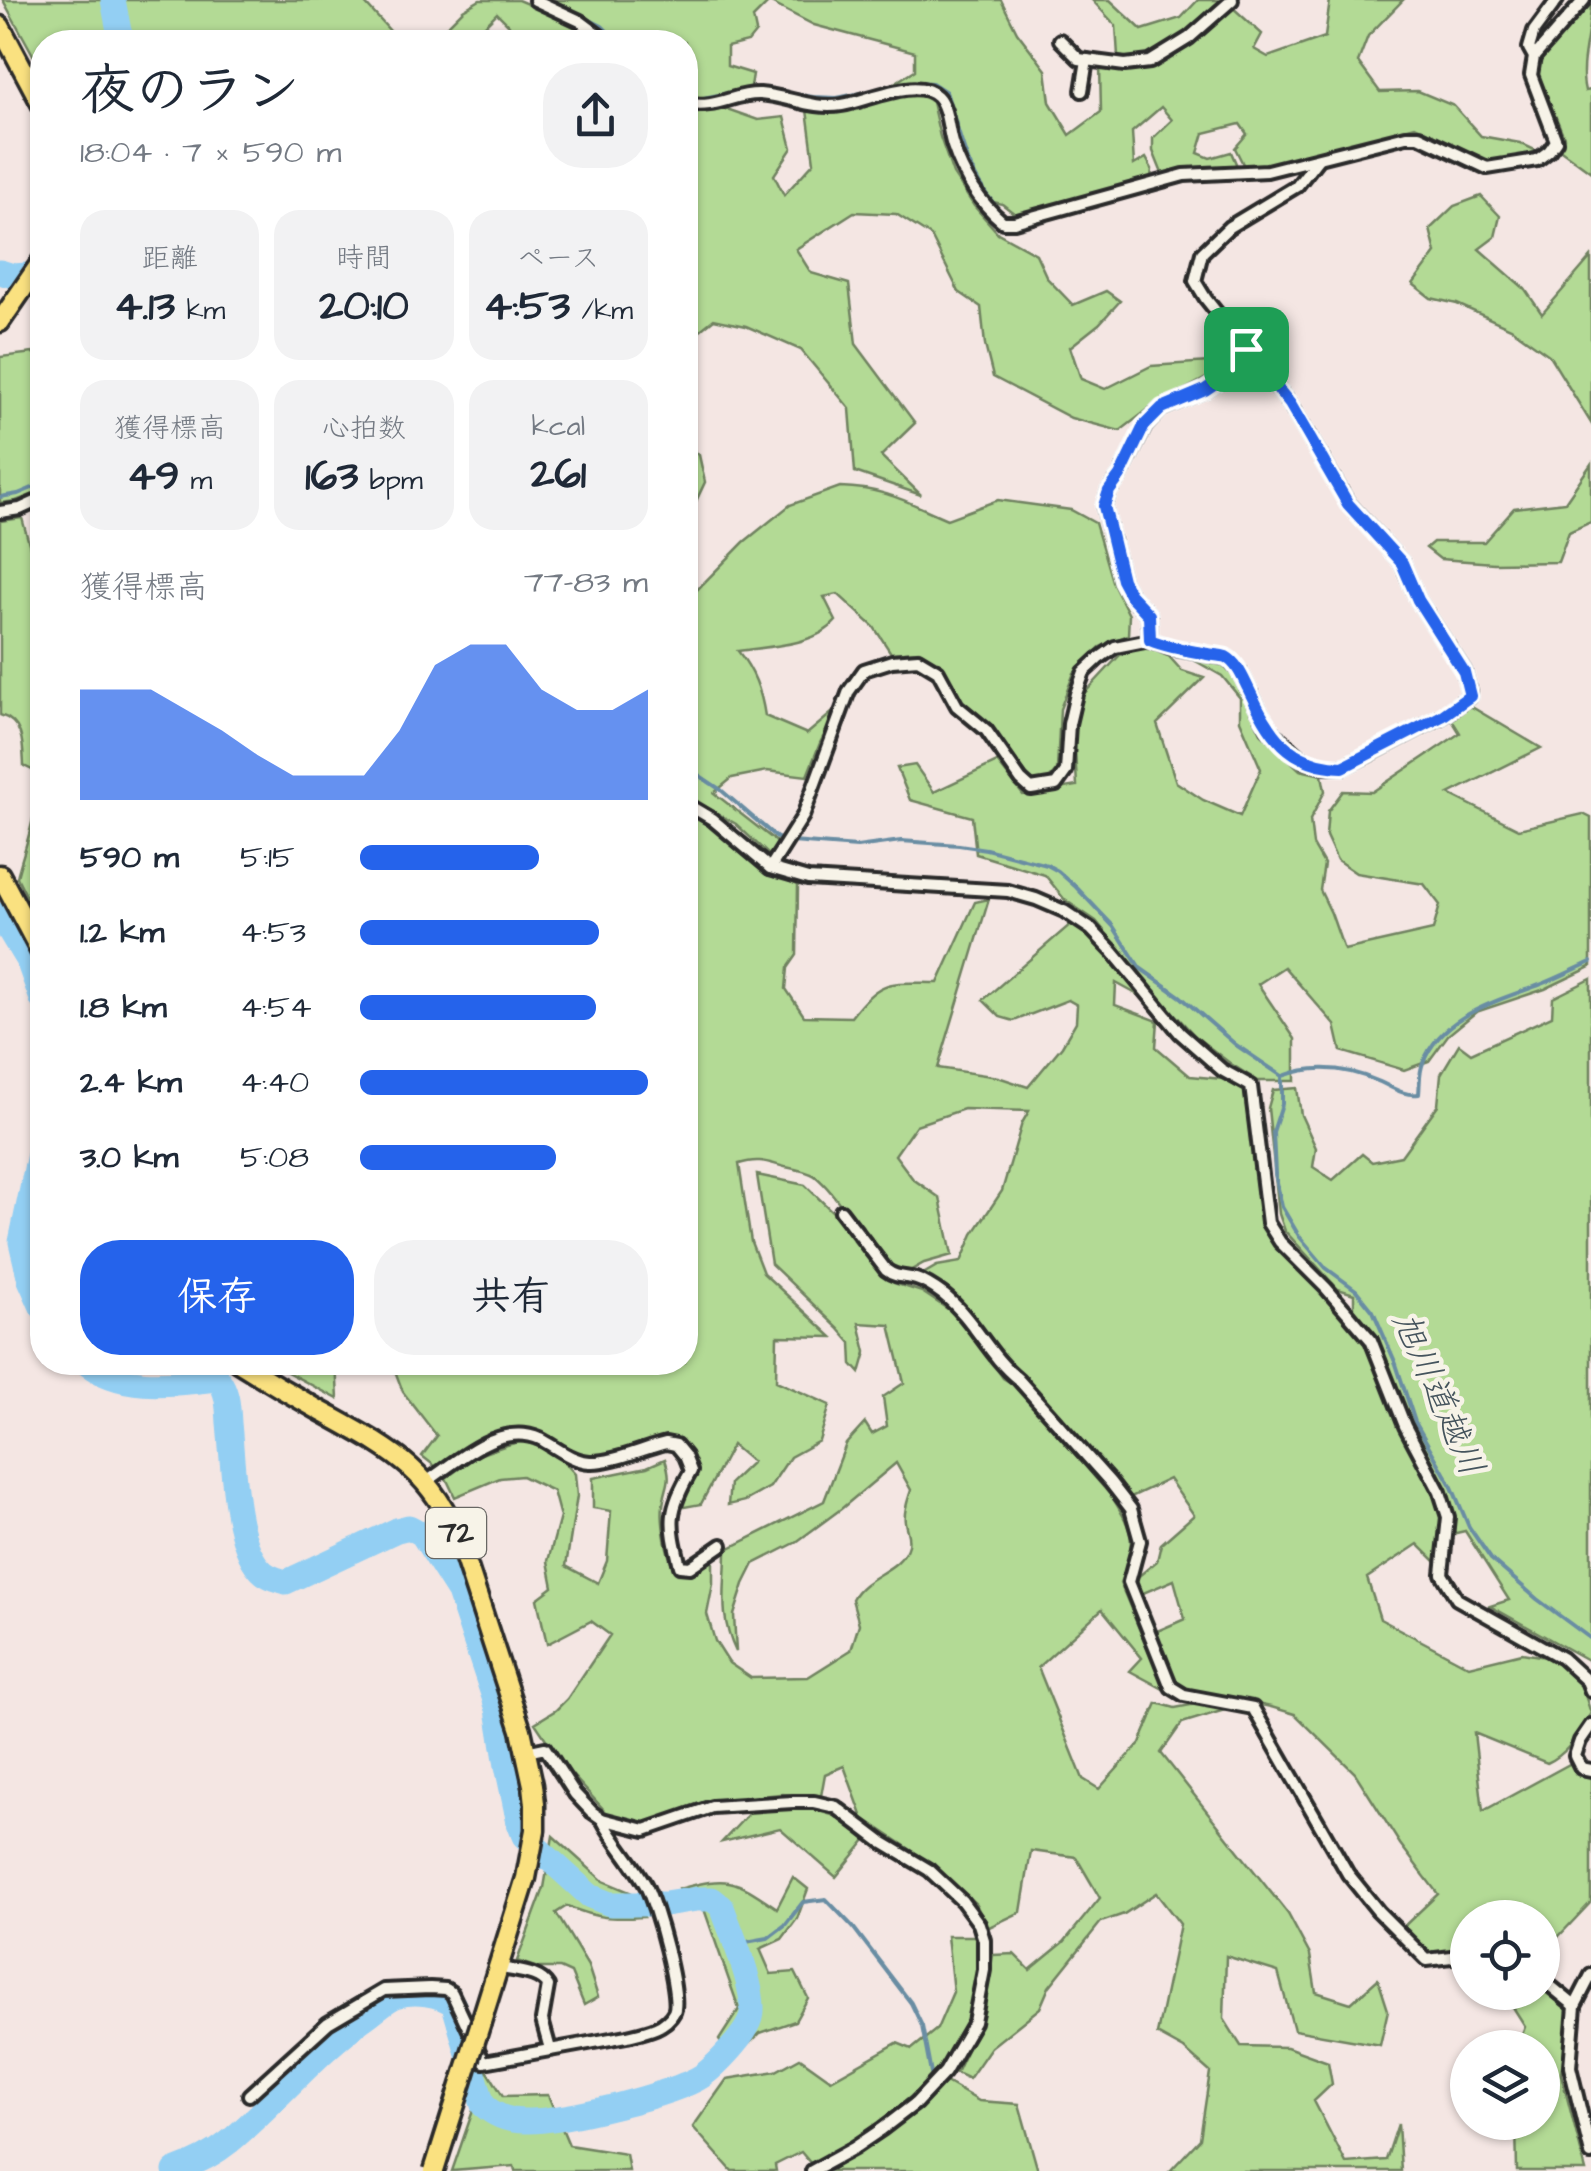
<!DOCTYPE html>
<html lang="ja">
<meta charset="utf-8">
<style>
body{margin:0;font-family:"Architects Daughter","Klee One",sans-serif;background:#f2f2f3;color:#1f2937;height:100vh;display:flex;flex-direction:column;font-size:38px;white-space:nowrap}
*{box-sizing:border-box;margin:0}
p{font-size:32px;color:#747a83}
.icon{flex:none;width:55px;height:55px;fill:none;stroke:currentColor;stroke-width:2;stroke-linecap:round;stroke-linejoin:round}
.map{position:relative;flex:1;overflow:hidden}
.sheet{position:absolute;left:30px;top:30px;width:668px;height:1345px;display:flex;flex-direction:column;background:#fff;border-radius:40px;box-shadow:0 2px 8px #0004}
.sheet>*{flex:none}
.tools{position:absolute;left:1450px;top:1900px;display:grid;gap:20px}
.tools a{display:grid;place-items:center;width:110px;height:110px;border-radius:50%;background:#fff;box-shadow:0 2px 8px #0004;font-size:50px}
.pin{position:absolute;display:grid;place-items:center;width:85px;height:85px;color:#fff;margin:-42px;border-radius:20px;box-shadow:0 5px 15px #0006}
.round{display:grid;place-items:center;flex:none;width:105px;height:105px;border-radius:40px;background:#f2f2f3}
.summary{display:flex;align-items:center;justify-content:space-between;height:170px;padding:0 50px}
h1{font-size:55px;font-weight:800;line-height:75px}
.figures{display:grid;grid-template-columns:repeat(3,1fr);gap:15px;height:170px;padding:10px 50px}
.figures div{display:grid;align-content:center;border-radius:25px;background:#f2f2f3;text-align:center}
.figures b{font-size:42px;font-weight:800}
.figures small{font-size:28px;font-weight:400}
.figures p{font-size:28px}
.chart{height:280px;padding:20px 50px}
.chart p{display:flex;justify-content:space-between}
.chart svg{width:100%;height:180px;margin-top:10px;fill:#2563eb;opacity:.7}
.cta{display:flex;gap:20px;margin-top:auto;padding:20px 50px}
.cta a{flex:1;height:115px;border-radius:40px;background:#2563eb;color:#fff;font-size:40px;font-weight:800;line-height:115px;text-align:center}
.cta a+a{background:#f2f2f3;color:#1f2937}
ul{padding:0 50px;list-style:none;font-size:32px}
li{display:grid;grid-template-columns:160px 120px 1fr;align-items:center;height:75px}
li i{height:25px;border-radius:12px;background:#2563eb}
.map>svg:first-child{display:block}
.green{fill:#b3da95;stroke:#6f8260;stroke-width:2.5}
.lines{fill:none;stroke-linecap:round;stroke-linejoin:round}
.stream{stroke:#698da3;stroke-width:4}
.river{stroke:#93cff3;stroke-width:25}
.minor-casing{stroke:#2b2b2b;stroke-width:18}
.primary-casing{stroke:#2b2b2b;stroke-width:25}
.minor{stroke:#f7f3e8;stroke-width:10}
.primary{stroke:#fae180;stroke-width:18}
.primary-bridge-casing{stroke:#2b2b2b;stroke-width:25;stroke-linecap:butt}
.primary-bridge{stroke:#fae180;stroke-width:18}
.route-casing{stroke:#fff;stroke-width:20}
.route{stroke:#2563eb;stroke-width:12}
.labels{text-anchor:middle;dominant-baseline:central;stroke-width:9;stroke-linejoin:round;paint-order:stroke}
.shield{fill:#f7f3e8;stroke:#686764;stroke-width:2.5}
.shield-label{font-size:30px;font-weight:bold;fill:#2b2b2b}
.water-label{font-size:35px;font-style:italic;fill:#45545d;stroke:#f7f3e8}
</style>
<div class="map">
<svg width="1591" height="2171" viewBox="0 0 1591 2171">
<rect width="100%" height="100%" fill="#f4e6e3"/>
<filter id="ink" filterUnits="userSpaceOnUse"><feTurbulence type="fractalNoise" baseFrequency=".01" numOctaves="2"/><feDisplacementMap in="SourceGraphic" scale="20" xChannelSelector="R" yChannelSelector="G"/><feConvolveMatrix kernelMatrix="1 2 1 2 8 2 1 2 1" color-interpolation-filters="sRGB"/></filter>
<g filter="url(#ink)">
<g class="green">
<polygon points="3,0 362,0 400,42 42,42 42,71"/>
<polygon points="480,0 518,0 570,22 600,42 509,42 509,25 497,13 479,31 472,42 443,42 442,31 463,10"/>
<path d="M544 0H1001L1017 32 1046 70 1050 102 1070 135 1101 112 1100 65C1116 67 1132 70 1148 67 1173 63 1213 24 1231 6L1262 34 1254 49 1268 57 1325 37 1330 0H1403L1368 36 1358 62 1380 92 1418 91 1454 106 1481 136 1520 143 1537 151 1511 159 1488 161 1415 126 1266 167 1245 168 1235 148 1247 134 1240 124 1204 133 1198 153 1210 158 1231 152 1238 168 1163 176 1153 151V138L1172 120 1161 107 1132 132 1134 165 1146 158 1152 169 1151 178 1019 217 1002 204 984 200 970 176 929 86 882 91 915 70V52L814 25 769 2 753 18 756 32 748 42 727 47V66L753 74 750 93 703 105 685 100V42H612Z"/>
<path d="M1092 0H1110L1142 30 1181 18 1198 0H1224C1208 16 1165 57 1143 59 1135 60 1126 57 1118 56L1116 26Z"/>
<path d="M1591 3C1591 33 1578 63 1585 91L1591 90V172L1558 148 1564 137 1538 74 1540 62Z"/>
<polygon points="921,95 932,102 940,137 953,174 974,206 998,233 1036,254 1047,278 1073,305 1106,291 1120,301 1099,324 1070,347 1081,379 1105,389 1151,366 1209,362 1219,371 1150,408 1120,431 1071,418 993,377 985,345 981,307 959,292 931,236 896,214 854,212 796,249 811,273 849,284 856,344 915,423 881,456 921,495 855,472 850,409 801,350 746,326 714,319 693,336 685,332 685,110 697,113 727,109 758,120 784,117 792,148 774,175 784,195 814,162 807,110 836,113 900,96"/>
<polygon points="1481,196 1500,216 1495,237 1479,249 1525,289 1542,314 1591,257 1591,423 1549,355 1511,328 1457,304 1431,298 1413,284 1436,253 1430,229 1454,206"/>
<polygon points="42,352 42,491 16,501 0,503 0,357"/>
<polygon points="685,444 699,455 705,482 685,525"/>
<polygon points="1591,464 1591,522 1569,532 1558,562 1494,563 1440,559 1426,548 1433,542 1484,542 1514,508 1565,502"/>
<path d="M840 487C885 488 907 502 947 519L998 500 1071 510 1095 523 1112 581 1129 615 1128 635 1100 647 1074 673 1060 709 1057 770 1049 779 1032 782 992 727 960 701 942 665 919 651 891 653 874 627 838 594 824 597 836 621C815 646 769 646 738 651 754 671 761 690 765 716L807 734 839 707 820 743 807 776 767 771 732 778 714 793 778 843 769 855 736 824 685 795V602L744 542 790 505Z"/>
<path d="M22 518 30 547 42 545V928L17 877C24 848 44 799 34 771L24 766C23 745 24 722 0 715V521Z"/>
<polygon points="1140,648 1164,651 1182,671 1204,678 1157,724 1176,782 1203,800 1240,816 1261,769 1240,720 1240,698 1222,676 1185,655 1227,665 1237,681 1261,733 1300,770 1322,775 1325,791 1310,820 1313,845 1324,864 1320,890 1331,913 1344,950 1433,930 1440,905 1424,884 1356,873 1337,860 1326,836 1328,811 1343,791 1372,792 1460,733 1452,720 1470,706 1541,748 1449,794 1519,829 1583,814 1591,818 1591,967 1545,989 1476,1012 1448,1035 1429,1061 1404,1070 1341,1051 1335,1025 1284,967 1258,984 1295,1039 1295,1081 1258,1081 1231,1064 1196,1037 1159,997 1096,921 1065,900 1045,875 976,854 972,817 910,800 897,768 915,765 934,792 997,762 1023,795 1077,786 1074,731 1080,698 1120,655"/>
<path d="M685 811 717 830 767 872 798 885 797 955 788 968 786 989 804 1016 851 1017C881 977 891 983 938 983L975 902 989 899 938 1068 998 1077 1028 1087 1062 1046 1076 1022 1077 1005 1068 1000 1014 1021 1000 1017 983 1000 1072 923 1097 942 1138 995 1116 983 1115 1005 1158 1021 1156 1047 1190 1076 1223 1079 1244 1088 1261 1225 1275 1244 1327 1297 1365 1344 1402 1430 1443 1516 1437 1563 1418 1544 1367 1578 1380 1619 1469 1666 1522 1653 1546 1657 1579 1677 1591 1713C1578 1734 1569 1753 1547 1763L1474 1733 1483 1811 1573 1762 1577 1774 1591 1777V1902L1543 1953 1542 1918H1468L1467 1947 1428 1953 1401 1929 1438 1894 1400 1844 1355 1773 1295 1714 1271 1707 1189 1690 1176 1682 1155 1632 1185 1619 1174 1580 1141 1594 1134 1580 1157 1561 1161 1544 1194 1515 1169 1479 1129 1498C1091 1452 1050 1410 1012 1365 980 1328 966 1298 918 1277L937 1266 961 1262 973 1234 1002 1191 1022 1123 1029 1111 964 1109 916 1125 895 1155 913 1179 940 1198 952 1255 924 1263 906 1273C872 1263 844 1199 815 1176 807 1171 795 1169 785 1167 766 1162 759 1158 739 1164L751 1242 763 1273 832 1337 777 1336 776 1381 830 1405 819 1441 790 1457 770 1487 745 1501 728 1505 730 1483 752 1462 732 1445 701 1504 679 1508 680 1501 696 1470 689 1452 674 1437 646 1442 597 1457 580 1455 533 1431 500 1432 474 1443 436 1467 422 1456 437 1436 403 1392 392 1363 685 1362Z"/>
<polygon points="1591,979 1591,1662 1490,1606 1509,1600 1465,1531 1452,1534 1450,1505 1419,1440 1376,1337 1354,1308 1354,1294 1338,1289 1285,1231 1279,1214 1268,1108 1273,1090 1297,1088 1301,1115 1316,1148 1313,1167 1333,1180 1362,1154 1372,1162 1401,1156 1438,1105 1441,1074 1459,1044 1471,1053 1552,1016 1553,998"/>
<path d="M757 1175 805 1185 835 1214 882 1275 894 1283 922 1292 952 1312 970 1330 1003 1378 1016 1386 1112 1497C1135 1533 1136 1543 1120 1583 1136 1619 1149 1658 1169 1692L1130 1671 1142 1658 1102 1609 1038 1667 1083 1779 1099 1789 1140 1743 1157 1703 1175 1708 1196 1704 1228 1709 1182 1723 1161 1753 1288 1914 1310 1955 1316 1992 1351 2003 1378 1979 1388 2010 1380 2045 1294 2030 1278 1972 1226 1956 1224 2019 1241 2046 1287 2047 1328 2062 1332 2084 1314 2101 1346 2163 1386 2160 1398 2124 1401 2171H1170L1200 2139 1210 2072 1184 2049 1157 2034 1180 1924 1156 1893 1124 1914 1101 1922 1049 1987 1040 2008 991 2047 969 2079 956 2073 984 2013 993 1955 1014 1954 1030 1970 1064 1942 1100 1898 1076 1857 1031 1851 1021 1912 987 1928 976 1904 926 1860 863 1818 844 1766 825 1774 821 1796 780 1794 717 1801 644 1823 607 1813 564 1766 535 1723 556 1710 567 1699 610 1635 591 1621 547 1644 537 1599 553 1587 548 1561 560 1517 553 1491 522 1476 500 1478 455 1497 446 1478 478 1455 507 1445 523 1441 556 1453 575 1474 577 1496 566 1566 598 1583 607 1561 611 1511 593 1508V1478L647 1467 665 1459C673 1483 666 1483 663 1505 661 1522 667 1562 678 1574H692L713 1560V1584L707 1614 715 1641 729 1663 751 1678 808 1677 851 1650 859 1624 852 1599C865 1574 901 1572 908 1545 910 1536 906 1530 905 1522 903 1512 908 1500 911 1490L896 1463 841 1509 795 1543 754 1564 744 1584 734 1615 736 1652C718 1614 726 1590 726 1550L824 1501 846 1444 865 1423 872 1434 887 1426 883 1397 904 1383 890 1325 859 1323 866 1352 860 1373 852 1364 851 1343 838 1328 771 1264Z"/>
<polygon points="270,1363 336,1363 338,1399"/>
<polygon points="812,1809 839,1817 866,1840 836,1877 780,1828 722,1842 752,1810"/>
<path d="M553 1836 603 1881 632 1893 644 1917C611 1919 598 1919 567 1906L556 1913 588 1966 598 1997 584 2005 571 1973 560 1968H538L517 1961 544 1888Z"/>
<path d="M793 1877 808 1889 797 1919 782 1939 760 1949 771 1974 795 1972 808 1998 795 2021 760 2033 732 2060 719 2040 739 2009 703 1906 678 1907 679 1889C730 1875 734 1879 777 1908Z"/>
<path d="M947 1936H978C977 1963 978 1994 967 2020 939 2090 872 2127 812 2165L801 2152 775 2165 776 2171H732L693 2127 727 2079 776 2071 800 2058 831 2080 897 2043 912 2049 937 2029 953 1992Z"/>
<polygon points="1543,1987 1570,2008 1561,2074 1586,2171 1517,2171 1516,2123 1542,2122 1542,2048 1517,2047 1525,2026 1504,1993 1542,1992"/>
<polygon points="487,2070 503,2096 548,2095 569,2145 626,2154 629,2171 515,2171 514,2166 452,2171"/>
<polygon points="946,2082 979,2101 1019,2104 1038,2171 829,2171 870,2146"/>
</g>
<g class="lines">
<g class="stream">
<polyline points="550,0 602,26 618,42"/>
<path d="M685 96 698 99 754 88 813 97 837 98 915 82 932 83 946 92C963 142 965 176 1005 216"/>
<polyline points="0,497 18,494 42,484"/>
<polyline points="685,766 721,790 777,838 792,842 857,847 901,841 959,845 986,849 1047,865 1058,871 1076,887 1113,926 1140,968 1181,997 1236,1045 1282,1076 1282,1104 1273,1132 1275,1174 1282,1207 1299,1236 1326,1268 1356,1290 1373,1311 1396,1364 1415,1422 1452,1487 1469,1527 1491,1559 1537,1599 1591,1639"/>
<path d="M1283 1076C1315 1064 1349 1068 1380 1082 1393 1088 1404 1096 1419 1094 1420 1084 1419 1072 1423 1063 1442 1014 1498 1001 1542 984 1558 978 1575 969 1591 962"/>
<polyline points="735,1944 768,1938 785,1925 803,1902 826,1899 853,1927 911,2003 922,2026 931,2074"/>
</g>
<g class="river">
<polyline points="113,0 119,31 123,42"/>
<polyline points="0,272 13,276 42,274"/>
<polyline points="0,915 29,963 42,999"/>
<polyline points="42,1140 21,1242 30,1280 42,1307"/>
<path d="M85 1362C122 1392 173 1384 218 1379 228 1392 228 1407 229 1423 233 1461 234 1540 259 1568 266 1577 276 1579 286 1582L397 1530 409 1527 422 1534 459 1592 498 1709 507 1766 519 1823 524 1836 590 1896 610 1904H665L697 1899H712L722 1907C731 1933 758 1993 751 2018 746 2035 717 2065 702 2076 675 2094 558 2123 525 2121 509 2121 494 2115 483 2105L454 2005C441 1993 413 1990 396 1996 388 1999 378 2008 371 2013 318 2050 278 2101 229 2142 213 2155 194 2164 175 2171"/>
</g>
<defs>
<g id="minor">
<polyline points="535,0 580,21 608,42"/>
<polyline points="1060,40 1079,59 1125,65 1150,62 1189,38 1232,0"/>
<polyline points="1534,57 1584,0"/>
<polyline points="1082,91 1087,60"/>
<path d="M685 103C717 110 733 93 760 94 788 96 813 110 842 105 868 101 917 76 937 96 948 107 948 132 953 146 963 176 979 202 1003 222H1014L1184 175 1267 171 1406 136H1419L1487 168 1537 160 1549 151 1556 141 1531 75 1534 57 1529 48 1534 31 1557 0"/>
<polyline points="0,512 20,509 42,499"/>
<polyline points="1150,640 1149,615 1130,595 1122,580 1104,507 1109,491 1120,476 1145,426 1161,409 1205,390 1236,369 1246,349"/>
<polyline points="685,803 712,819 770,868 808,879 1008,891 1036,899 1064,911 1091,929 1113,952 1180,1033 1222,1070 1251,1086 1268,1223 1280,1242 1326,1288 1371,1340 1405,1426 1440,1492 1448,1517 1442,1574 1457,1599 1562,1658 1587,1681 1591,1691"/>
<polyline points="770,868 803,816 849,691 864,670 892,661 918,659 938,671 957,706 986,730 1021,780 1031,789 1056,785 1066,771 1069,724 1076,694 1084,672 1098,659 1115,647 1150,640 1169,648 1227,658 1240,672 1268,728 1305,761 1325,767 1343,767 1366,756 1443,716 1470,696 1464,671 1418,600 1402,563 1348,503 1290,404 1206,299 1195,281 1202,253 1229,227 1297,186 1318,159"/>
<path d="M841 1211 886 1270C896 1278 905 1276 916 1279 926 1282 936 1289 944 1295 974 1319 989 1356 1018 1379L1110 1482 1131 1509 1140 1541 1129 1582 1171 1687 1184 1695 1253 1708 1348 1874 1378 1911 1427 1960 1468 1955"/>
<path d="M426 1482C458 1461 499 1421 540 1439 556 1447 571 1461 590 1462 612 1463 644 1448 666 1443L676 1445 685 1456 691 1471C668 1511 669 1521 680 1566L690 1567 722 1545"/>
<polyline points="1591,1725 1580,1741 1575,1756 1581,1768 1591,1770"/>
<polyline points="526,1752 545,1748 575,1794 592,1812 602,1819 645,1830 712,1807 793,1802 814,1802 836,1807 882,1842 929,1870 962,1901 979,1924 984,1940 984,1970 974,2022 945,2072 916,2103 882,2129 854,2148 812,2171"/>
<path d="M498 1967C516 1972 539 1971 548 1986L542 2020 550 2049"/>
<polyline points="1591,1975 1575,2006 1570,2067 1591,2154"/>
<polyline points="1542,1979 1575,2006"/>
<path d="M249 2095 328 2023 384 1990 430 1988 446 1989 452 1993 484 2062 627 2036C644 2032 665 2029 674 2012 682 1997 655 1901 645 1884 632 1861 614 1842 602 1819"/>
</g>
<g id="primary">
<polyline points="0,26 42,105"/>
<polyline points="0,322 42,261"/>
<polyline points="0,875 42,954"/>
<path d="M238 1362C265 1379 292 1395 319 1410 387 1448 433 1468 461 1546L521 1730 533 1785 535 1804V1830L526 1878 481 2022"/>
</g>
</defs>
<use href="#minor" class="minor-casing"/>
<use href="#primary" class="primary-casing"/>
<use href="#minor" class="minor"/>
<use href="#primary" class="primary"/>
<defs>
<polyline id="primary-bridge" points="434,2171 481,2022"/>
</defs>
<use href="#primary-bridge" class="primary-bridge-casing"/>
<use href="#primary-bridge" class="primary-bridge"/>
</g>
</g>
<g class="lines" filter="url(#ink)">
<defs>
<path id="route" d="M1246 349 1290 404 1348 504 1402 563 1418 600 1464 672 1470 696 1442 716 1343 767C1288 766 1270 734 1248 688 1243 678 1237 663 1226 657 1220 655 1209 655 1203 653 1184 650 1167 647 1150 640L1149 615 1130 595 1122 580 1104 506 1109 491 1120 476 1144 426 1162 408 1205 390 1236 369Z"/>
</defs>
<use href="#route" class="route-casing"/>
<use href="#route" class="route"/>
</g>
<g class="labels">
<rect class="shield" x="426" y="1508" width="60" height="50" rx="8"/>
<g class="shield-label">
<text x="456" y="1533">72</text>
</g>
<g class="water-label">
<text transform="translate(1438 1394) rotate(66)">旭川道越川</text>
</g>
</g>
</svg>
<div class="tools">
<a><svg class="icon" aria-label="locate" viewBox="0 0 24 24"><circle cx="12" cy="12" r="6"/><path d="M12 2v4M12 18v4M2 12h4M18 12h4"/></svg></a>
<a><svg class="icon" aria-label="layers" viewBox="0 0 24 24"><path d="M12 4l9 5-9 5-9-5zM3 14l9 5 9-5"/></svg></a>
</div>
<div class="pin" style="left:1246px;top:349px;background:#1e9e55"><svg class="icon" aria-label="arrive" viewBox="0 0 24 24"><path d="M6 21V4h12l-3 4 3 4H6"/></svg></div>
<section class="sheet">
<div class="summary"><div><h1>夜のラン</h1><p>18:04 · 7 × 590 m</p></div><a class="round"><svg class="icon" aria-label="share" viewBox="0 0 24 24"><path d="M12 15V3M7 8l5-5 5 5M5 13v7h14v-7"/></svg></a></div>
<div class="figures">
<div><p>距離</p><b>4.13<small> km</small></b></div>
<div><p>時間</p><b>20:10</b></div>
<div><p>ペース</p><b>4:53<small> /km</small></b></div>
</div>
<div class="figures">
<div><p>獲得標高</p><b>49<small> m</small></b></div>
<div><p>心拍数</p><b>163<small> bpm</small></b></div>
<div><p>kcal</p><b>261</b></div>
</div>
<div class="chart"><p><span>獲得標高</span>77–83 m</p>
<svg viewBox="0 0 160 44" preserveAspectRatio="none"><path d="M0 44V17L10 17L20 17L30 22L40 27L50 33L60 38L70 38L80 38L90 27L100 11L110 6L120 6L130 17L140 22L150 22L160 17V44z"/></svg>
</div>
<ul>
<li><b>590 m</b>5:15<i style="width:62%"></i></li>
<li><b>1.2 km</b>4:53<i style="width:83%"></i></li>
<li><b>1.8 km</b>4:54<i style="width:82%"></i></li>
<li><b>2.4 km</b>4:40<i style="width:100%"></i></li>
<li><b>3.0 km</b>5:08<i style="width:68%"></i></li>
</ul>
<div class="cta"><a>保存</a><a>共有</a></div>
</section>
</div>
